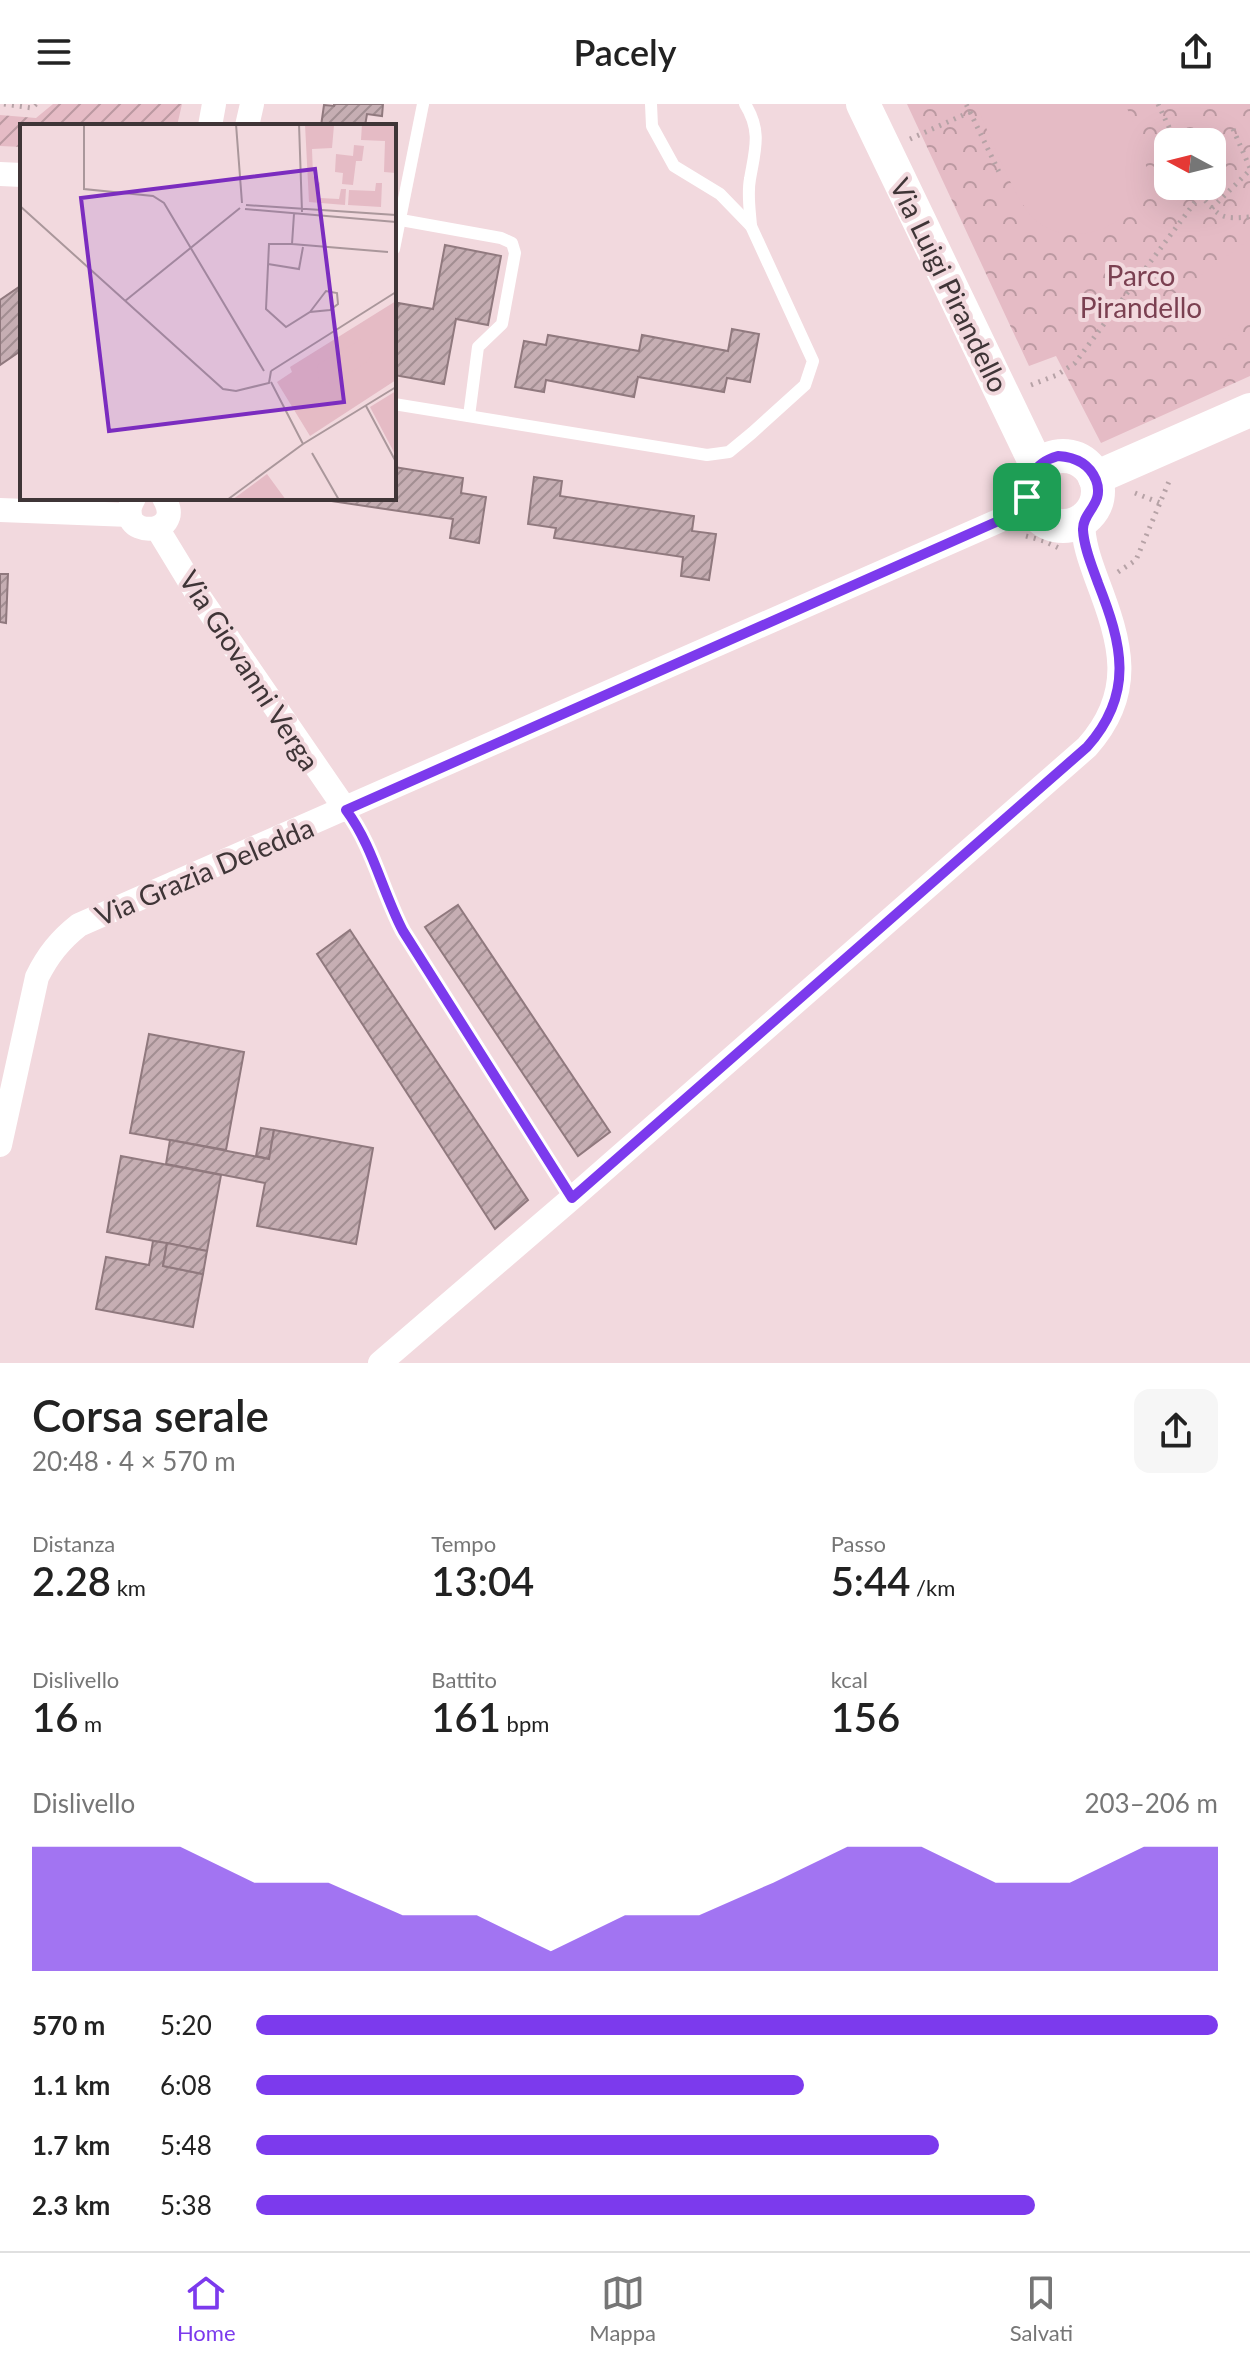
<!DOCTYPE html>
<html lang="it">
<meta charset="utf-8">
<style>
body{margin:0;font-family:Lato,sans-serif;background:#f6f6f6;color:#222;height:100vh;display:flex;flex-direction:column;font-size:30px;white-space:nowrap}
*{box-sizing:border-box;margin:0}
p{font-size:26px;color:#767676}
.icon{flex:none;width:44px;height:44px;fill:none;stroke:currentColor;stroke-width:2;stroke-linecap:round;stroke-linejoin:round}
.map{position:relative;height:1259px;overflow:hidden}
.drawer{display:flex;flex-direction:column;background:#fff;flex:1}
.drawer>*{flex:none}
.needle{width:52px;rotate:277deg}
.controls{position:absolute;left:1154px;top:24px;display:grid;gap:16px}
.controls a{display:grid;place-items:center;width:72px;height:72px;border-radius:16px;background:#fff;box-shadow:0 8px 32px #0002;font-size:40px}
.pin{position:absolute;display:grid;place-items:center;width:68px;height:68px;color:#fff;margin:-34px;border-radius:16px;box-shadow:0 4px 12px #0006}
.round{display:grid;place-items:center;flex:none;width:84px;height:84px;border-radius:16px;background:#f6f6f6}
.head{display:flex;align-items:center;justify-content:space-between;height:136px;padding:0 32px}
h1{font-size:44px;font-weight:600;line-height:60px}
.stats{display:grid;grid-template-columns:repeat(3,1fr);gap:12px;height:136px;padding:8px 32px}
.stats div{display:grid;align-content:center}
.stats b{font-size:40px;font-weight:600}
.stats small{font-size:22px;font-weight:400}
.stats p{font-size:22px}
.chart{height:224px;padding:16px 32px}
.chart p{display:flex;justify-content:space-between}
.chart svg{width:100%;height:144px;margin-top:8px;fill:#7c3aed;opacity:.7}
ul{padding:0 32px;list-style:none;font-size:26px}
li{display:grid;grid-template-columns:128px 96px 1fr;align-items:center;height:60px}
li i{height:20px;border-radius:10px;background:#7c3aed}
header{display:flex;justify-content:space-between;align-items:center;height:104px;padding:0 32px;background:#fff;font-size:36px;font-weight:600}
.dock{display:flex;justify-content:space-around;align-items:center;height:112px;border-top:2px solid #e0e0e0;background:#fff;font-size:22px;color:#767676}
.dock a{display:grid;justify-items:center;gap:4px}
.dock .selected{color:#7c3aed}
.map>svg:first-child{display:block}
.forest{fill:url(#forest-crowns);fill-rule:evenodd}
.garden{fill:url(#garden-furrows)}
.pitch{fill:#e5bbc5}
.building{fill:url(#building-hatch);stroke:#90797e;stroke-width:2}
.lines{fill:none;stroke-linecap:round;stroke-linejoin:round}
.path{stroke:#b6a2a6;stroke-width:5;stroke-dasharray:2 6;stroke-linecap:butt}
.lane{stroke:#fff;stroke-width:12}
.street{stroke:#fff;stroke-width:24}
.secondary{stroke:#fff;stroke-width:34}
.route-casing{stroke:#fff;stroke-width:16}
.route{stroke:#7c3aed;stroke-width:10}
.labels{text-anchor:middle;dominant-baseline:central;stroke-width:8;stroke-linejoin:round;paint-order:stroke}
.park-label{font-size:28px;fill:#7b4051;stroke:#f2d9de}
.street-label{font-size:28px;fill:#3f3537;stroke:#f2d9de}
.inset-road{fill:none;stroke:#aa979b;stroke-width:2}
.view{fill:#7b2cbf;fill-opacity:0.15;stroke:#7b2cbf;stroke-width:4}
.inset-edge{fill:none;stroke:#3f3537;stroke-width:4}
</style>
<header><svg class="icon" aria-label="menu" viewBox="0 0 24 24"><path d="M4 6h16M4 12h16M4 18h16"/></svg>Pacely<svg class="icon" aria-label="share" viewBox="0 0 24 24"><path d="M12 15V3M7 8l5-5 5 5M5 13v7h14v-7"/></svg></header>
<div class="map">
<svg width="1250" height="1259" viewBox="0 0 1250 1259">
<defs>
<pattern id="forest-crowns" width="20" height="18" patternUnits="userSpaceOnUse" patternTransform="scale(2)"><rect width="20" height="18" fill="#e5bbc5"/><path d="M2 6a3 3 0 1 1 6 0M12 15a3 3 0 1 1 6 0" fill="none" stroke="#bb99a1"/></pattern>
<pattern id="garden-furrows" width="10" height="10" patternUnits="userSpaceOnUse" patternTransform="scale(2)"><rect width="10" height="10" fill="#e5bbc5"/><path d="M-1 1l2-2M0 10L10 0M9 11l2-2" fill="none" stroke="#bb99a1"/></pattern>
<pattern id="building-hatch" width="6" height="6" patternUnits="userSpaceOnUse" patternTransform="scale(2)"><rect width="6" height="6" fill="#c6aeb3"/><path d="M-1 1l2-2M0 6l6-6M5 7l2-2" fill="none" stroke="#a28e92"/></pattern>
</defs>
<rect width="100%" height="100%" fill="#f2d9de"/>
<path class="forest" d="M907 0H1250V272L1101 339 1056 252 1029 262ZM1168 38H1212V82H1168Z"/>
<polygon class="garden" points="53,0 182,0 177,22 22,22 22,43 0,42 0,11 36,14"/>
<g class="pitch">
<path d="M976 0H1125C1136 25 1150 47 1145 75 1138 123 1071 148 1034 115 1015 97 988 27 976 0Z"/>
<polygon points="1250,135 1250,216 1210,245 1171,193"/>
</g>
<g class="building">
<polygon points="334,0 383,0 382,12 367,10 365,22 321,22 324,1 334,2"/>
<polygon points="445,141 501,152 488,221 456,215 444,280 394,271 394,222 398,199 433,205"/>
<polygon points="22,181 22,246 0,261 0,196"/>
<polygon points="732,225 759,230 750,278 727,274 724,288 638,273 634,293 546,276 544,288 515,283 524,237 546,241 548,231 639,247 642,231 728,247"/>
<polygon points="394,363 463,374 461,389 486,393 479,439 450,434 453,415 324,396 324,394 394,394"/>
<polygon points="534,373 562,377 560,392 694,412 692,427 716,430 709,476 681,472 683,453 554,434 556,424 528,420"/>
<polygon points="0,470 8,470 6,519 0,518"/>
<polygon points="458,801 610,1028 578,1052 425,823"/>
<polygon points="350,826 528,1096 495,1125 317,850"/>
<polygon points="149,930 244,948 226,1046 130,1029"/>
<polygon points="261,1024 274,1026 269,1055 256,1052"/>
<polygon points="274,1026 373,1044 356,1140 257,1122 265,1079 166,1060 170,1036 269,1055"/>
<polygon points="121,1052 221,1071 207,1147 107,1128"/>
<polygon points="153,1137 167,1139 163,1162 203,1170 193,1223 96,1205 106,1153 149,1161"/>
<polygon points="167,1139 207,1147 203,1170 163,1162"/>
</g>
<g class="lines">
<g class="path">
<polyline points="4,0 32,4 36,0"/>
<polyline points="1158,0 1176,38"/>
<polyline points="970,8 1000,70"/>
<polyline points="1233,25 1250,64"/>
<polyline points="910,35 970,8 966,0"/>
<polyline points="1197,82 1202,93"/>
<polyline points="1212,104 1250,66"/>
<path d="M1031 281 1057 271 1075 259 1198 94 1202 93C1221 114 1221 115 1250 113"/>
<polyline points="1135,389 1160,399"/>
<polyline points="1026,432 1044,437 1061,445"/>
<polyline points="1118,468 1136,456 1170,375"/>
</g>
<g class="lane">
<path d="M745 0C762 27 755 46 750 75 747 90 750 107 751 122"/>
<polyline points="401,116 501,134 512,139 515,149 502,220 478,243 469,312"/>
<polyline points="394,145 423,0"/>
<polyline points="394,300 707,351 729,348 752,329 805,281 813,257 751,122 720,90 674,62 652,22 651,0"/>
<path d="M346 706C373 742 382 787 403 827L572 1094"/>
</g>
<g class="street">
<polyline points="210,22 214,0"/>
<polyline points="247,22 252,0"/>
<polyline points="0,70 22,71"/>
<path d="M134 394C110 435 188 435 164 394"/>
<polyline points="0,406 130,411"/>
<polyline points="157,424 196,488 346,706"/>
<path d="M0 1041 37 873C48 851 60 836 79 821L1030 403"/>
<path d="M380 1259 571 1095 1087 643C1136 588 1121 539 1097 476 1090 457 1083 438 1083 417"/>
</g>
<g class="secondary">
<polyline points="863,0 1037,362"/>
<circle cx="1063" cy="387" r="35"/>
<polyline points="1095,374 1250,306"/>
</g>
</g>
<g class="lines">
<defs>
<path id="route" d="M1058 352C1075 353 1089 359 1096 376 1105 400 1082 408 1083 426 1084 444 1092 462 1098 479 1122 540 1135 589 1087 643L572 1094 403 827C382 787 373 742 346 706L1030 403C1023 378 1033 359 1058 352Z"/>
</defs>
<use href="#route" class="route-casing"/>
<use href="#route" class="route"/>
</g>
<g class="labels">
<g class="park-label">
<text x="1141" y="171">Parco<tspan x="1141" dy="32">Pirandello</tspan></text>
</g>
<g class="street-label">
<text transform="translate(950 181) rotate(64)">Via Luigi Pirandello</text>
<text transform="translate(250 566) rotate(57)">Via Giovanni Verga</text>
<text transform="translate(204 767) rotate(-23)">Via Grazia Deledda</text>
</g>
</g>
<g transform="translate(20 20)">
<rect width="376" height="376" fill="#f2d9de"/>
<path d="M376 267V332L350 283Z" fill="#e5bbc5"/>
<path d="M376 177V256L290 312 257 258 272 248 270 243Z" fill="#e5bbc5"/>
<path d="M285 0H321L314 1 312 24 292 25 293 52 300 59V74L319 75 321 65H326L325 81 289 78ZM342 0H376V49L364 48 365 17 341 16ZM334 21 344 22 342 37H336L333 61 322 60 323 49 315 48 316 30 333 32ZM356 59H362L361 83 328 81 329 66 355 67Z" fill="#e5bbc5"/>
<path d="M342 215 353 226 348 237 313 260 299 256 297 241ZM247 350 266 376H212Z" fill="#e5bbc5"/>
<path class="inset-road" d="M64 0V65L133 72 144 79 244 247M216 0 222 79M279 0 282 88M226 81 376 91M0 82 203 265 216 267 249 259 251 247M225 85 376 98M274 90 272 120H249L246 185 266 203 290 188 310 186 318 180 317 169 306 167 290 188M272 120 368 128M248 140 279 145 283 123M105 177 220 84M251 247 376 168M251 258 283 320M346 282 376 338M292 329 319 376M207 376 283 320 376 263"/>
<path class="view" d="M295 45 324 278 89 307 61 74Z"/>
<rect width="376" height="376" class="inset-edge"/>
</g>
</svg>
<div class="controls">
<a><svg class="needle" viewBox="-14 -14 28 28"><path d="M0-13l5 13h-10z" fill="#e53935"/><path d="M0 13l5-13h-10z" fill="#767676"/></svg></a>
</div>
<div class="pin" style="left:1027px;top:393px;background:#1e9e55"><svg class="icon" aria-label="arrive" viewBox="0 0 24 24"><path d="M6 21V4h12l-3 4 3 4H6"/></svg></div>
</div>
<section class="drawer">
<div class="head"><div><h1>Corsa serale</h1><p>20:48 · 4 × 570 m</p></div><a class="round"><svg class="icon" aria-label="share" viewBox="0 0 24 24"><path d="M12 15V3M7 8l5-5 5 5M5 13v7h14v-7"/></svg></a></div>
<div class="stats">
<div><p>Distanza</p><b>2.28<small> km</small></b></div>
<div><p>Tempo</p><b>13:04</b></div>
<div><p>Passo</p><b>5:44<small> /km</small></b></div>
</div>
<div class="stats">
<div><p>Dislivello</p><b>16<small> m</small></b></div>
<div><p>Battito</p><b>161<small> bpm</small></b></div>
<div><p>kcal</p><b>156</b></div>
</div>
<div class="chart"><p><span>Dislivello</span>203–206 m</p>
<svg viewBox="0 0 160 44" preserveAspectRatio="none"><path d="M0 44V6L10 6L20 6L30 17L40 17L50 27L60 27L70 38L80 27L90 27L100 17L110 6L120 6L130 17L140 17L150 6L160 6V44z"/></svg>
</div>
<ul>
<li><b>570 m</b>5:20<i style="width:100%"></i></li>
<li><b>1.1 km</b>6:08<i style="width:57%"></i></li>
<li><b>1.7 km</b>5:48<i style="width:71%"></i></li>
<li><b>2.3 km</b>5:38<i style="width:81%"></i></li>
</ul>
</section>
<nav class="dock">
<a class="selected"><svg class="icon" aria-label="home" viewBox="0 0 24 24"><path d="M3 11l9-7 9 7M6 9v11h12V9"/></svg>Home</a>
<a><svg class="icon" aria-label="map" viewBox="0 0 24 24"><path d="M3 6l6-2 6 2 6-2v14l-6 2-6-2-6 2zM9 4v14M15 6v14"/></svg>Mappa</a>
<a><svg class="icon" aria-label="saved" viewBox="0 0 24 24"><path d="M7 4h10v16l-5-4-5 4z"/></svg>Salvati</a>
</nav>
